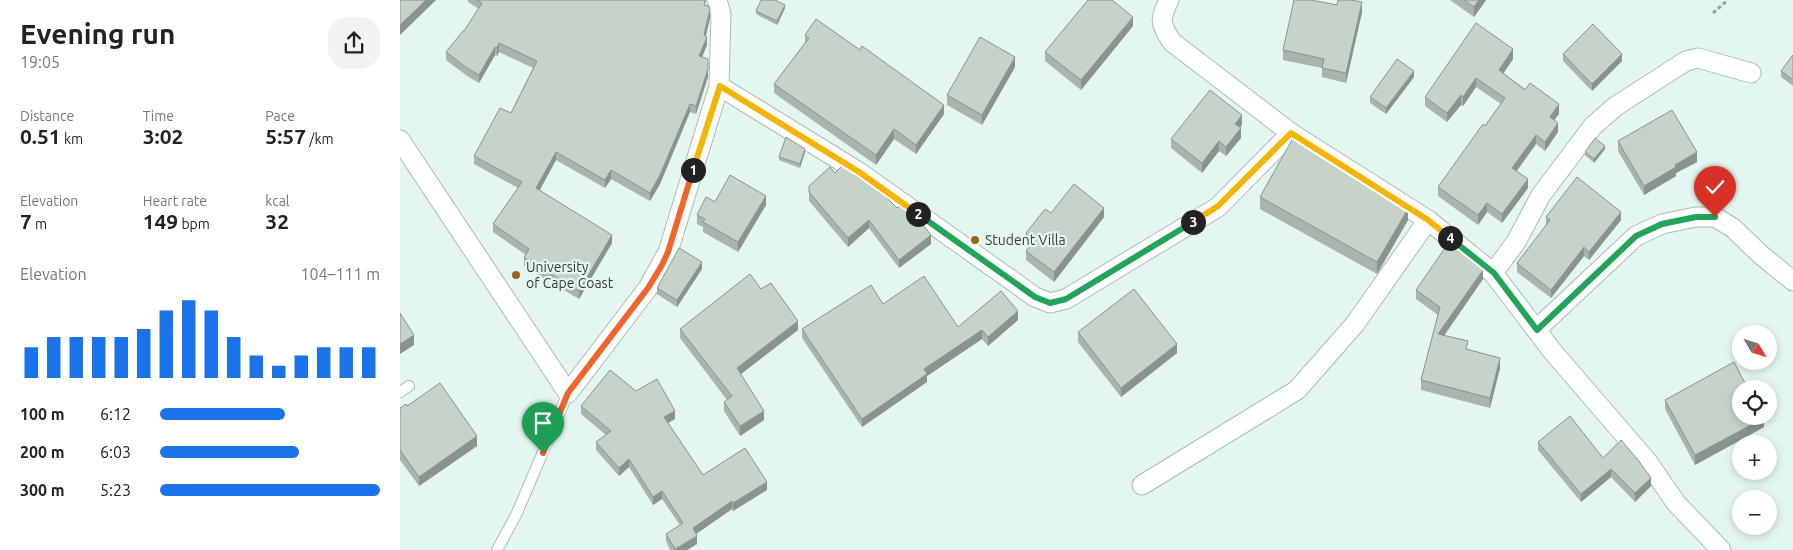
<!DOCTYPE html>
<meta charset="utf-8">
<style>
body{margin:0;font-family:Ubuntu,sans-serif;background:#f2f2f2;color:#222;height:100vh;display:flex;flex-direction:column;font-size:19px;white-space:nowrap}
*{box-sizing:border-box;margin:0}
p{font-size:16px;color:#767676}
.icon{flex:none;width:28px;height:28px;fill:none;stroke:currentColor;stroke-width:2;stroke-linecap:round;stroke-linejoin:round}
.map{position:relative;flex:1;overflow:hidden}
.drawer{display:flex;flex-direction:column;background:#fff;width:400px}
.drawer>*{flex:none}
.needle{width:32px;rotate:128deg}
.fabs{position:absolute;left:1332px;top:325px;display:grid;gap:10px}
.fabs a{display:grid;place-items:center;width:45px;height:45px;border-radius:50%;background:#fff;box-shadow:0 2px 8px #0003;font-size:25px}
.pin{position:absolute;display:grid;place-items:center;width:42px;height:42px;color:#fff;margin:-51px -21px;border-radius:50% 50% 50% 0;rotate:-45deg;box-shadow:0 0 5px #0007}
.pin .icon{rotate:45deg}
.km{position:absolute;width:25px;height:25px;margin:-12px;border-radius:50%;background:#222;color:#fff;font-size:14px;line-height:25px;text-align:center}
.round{display:grid;place-items:center;flex:none;width:52px;height:52px;border-radius:20px;background:#f2f2f2}
.head{display:flex;align-items:center;justify-content:space-between;height:85px;padding:0 20px}
h1{font-size:28px;font-weight:600;line-height:38px}
.figures{display:grid;grid-template-columns:repeat(3,1fr);gap:8px;height:85px;padding:5px 20px}
.figures div{display:grid;align-content:center}
.figures b{font-size:21px;font-weight:600}
.figures small{font-size:14px;font-weight:400}
.figures p{font-size:14px}
.chart{height:140px;padding:10px 20px}
.chart p{display:flex;justify-content:space-between}
.chart svg{width:100%;height:90px;margin-top:5px;stroke:#1a73e8;stroke-width:6}
ul{padding:0 20px;list-style:none;font-size:16px}
li{display:grid;grid-template-columns:80px 60px 1fr;align-items:center;height:38px}
li i{height:12px;border-radius:6px;background:#1a73e8}
main{display:flex;flex:1;min-height:0}
.map>svg:first-child{display:block}
.lines{fill:none;stroke-linecap:round;stroke-linejoin:round}
.service-casing{stroke:#a9bbb5;stroke-width:12}
.minor-casing{stroke:#a9bbb5;stroke-width:21}
.path{stroke:#97a5a0;stroke-width:3;stroke-dasharray:4 2.5;stroke-linecap:butt}
.service{stroke:#fff;stroke-width:10}
.minor{stroke:#fff;stroke-width:19}
.wall{fill:#a9b5ac}
.shaded-wall{fill:#8a948c}
.building{fill:#c5d3c8;stroke:#8a948c}
.split-1-casing{stroke:#fff;stroke-width:10}
.split-2-casing{stroke:#fff;stroke-width:10}
.split-3-casing{stroke:#fff;stroke-width:10}
.split-4-casing{stroke:#fff;stroke-width:10}
.split-5-casing{stroke:#fff;stroke-width:10}
.split-1{stroke:#f0652b;stroke-width:6}
.split-2{stroke:#f5b400;stroke-width:6}
.split-3{stroke:#22a559;stroke-width:6}
.split-4{stroke:#f5b400;stroke-width:6}
.split-5{stroke:#22a559;stroke-width:6}
.poi-dot{fill:#99651b;stroke:#e3f6ef;stroke-width:2}
.labels{text-anchor:middle;dominant-baseline:central;stroke-width:4.5;stroke-linejoin:round;paint-order:stroke}
.poi-label{font-size:14px;fill:#353d3a;stroke:#e3f6ef;text-anchor:start}
</style>
<main>
<section class="drawer">
<div class="head"><div><h1>Evening run</h1><p>19:05</p></div><a class="round"><svg class="icon" aria-label="share" viewBox="0 0 24 24"><path d="M12 15V3M7 8l5-5 5 5M5 13v7h14v-7"/></svg></a></div>
<div class="figures">
<div><p>Distance</p><b>0.51<small> km</small></b></div>
<div><p>Time</p><b>3:02</b></div>
<div><p>Pace</p><b>5:57<small> /km</small></b></div>
</div>
<div class="figures">
<div><p>Elevation</p><b>7<small> m</small></b></div>
<div><p>Heart rate</p><b>149<small> bpm</small></b></div>
<div><p>kcal</p><b>32</b></div>
</div>
<div class="chart"><p><span>Elevation</span>104–111 m</p>
<svg viewBox="0 0 160 44" preserveAspectRatio="none"><path d="M5 44V29M15 44V24M25 44V24M35 44V24M45 44V24M55 44V20M65 44V11M75 44V6M85 44V11M95 44V24M105 44V33M115 44V38M125 44V33M135 44V29M145 44V29M155 44V29"/></svg>
</div>
<ul>
<li><b>100 m</b>6:12<i style="width:57%"></i></li>
<li><b>200 m</b>6:03<i style="width:63%"></i></li>
<li><b>300 m</b>5:23<i style="width:100%"></i></li>
</ul>
</section>
<div class="map">
<svg width="1393" height="550" viewBox="0 0 1393 550">
<rect width="100%" height="100%" fill="#e3f6ef"/>
<g class="lines">
<defs>
<g id="service">
<polyline points="0,392 9,386"/>
<polyline points="97,550 117,513 168,393"/>
</g>
<g id="minor">
<path d="M319 86 459 172 635 297 650 303 666 299 818 207 891 133 772 42C760 23 759 21 769 0"/>
<polyline points="891,133 1028,220 1093,273 1153,352 1247,461 1276,503 1321,550"/>
<polyline points="0,140 168,393 248,288 268,252 319,86 321,14 317,0"/>
<polyline points="1093,273 1116,242 1141,195 1193,126 1216,106 1286,61 1298,58 1351,73"/>
<polyline points="1137,329 1236,236 1262,224 1296,217 1315,217 1333,228 1360,254 1393,281"/>
<polyline points="742,485 897,390 955,324 1028,220"/>
</g>
</defs>
<use href="#service" class="service-casing"/>
<use href="#minor" class="minor-casing"/>
<polyline class="path" points="1313,13 1328,0"/>
<use href="#service" class="service"/>
<use href="#minor" class="minor"/>
</g>
<g class="wall">
<polygon points="68,0 306,0 305,5 310,18 305,36 307,45 302,57 308,77 296,114 290,112 260,184 250,201 211,179 205,188 156,160 140,190 212,243 179,299 124,266 124,258 126,255 93,232 93,224 118,188 74,164 74,156 111,113 133,68 99,52 97,56 95,55 79,83 67,76 46,60 46,52 64,31 79,9 68,2"/>
<polygon points="1050,0 1086,0 1074,17"/>
<polygon points="385,8 377,25 356,14 356,11"/>
<polygon points="962,12 946,83 922,77 922,68 883,60 883,50"/>
<polygon points="733,26 681,90 645,61 645,52"/>
<polygon points="405,35 544,114 516,154 494,139 476,165 374,93 374,84 405,43"/>
<polygon points="1163,54 1222,61 1192,91 1163,61"/>
<polygon points="1393,55 1393,86 1381,77 1381,71"/>
<polygon points="1113,59 1103,73 1159,114 1154,120 1158,132 1145,151 1136,144 1117,171 1128,188 1102,223 1087,212 1078,225 1038,196 1038,187 1101,104 1076,87 1063,106 1061,105 1047,122 1025,106 1025,97"/>
<polygon points="615,67 582,125 547,105 547,95"/>
<polygon points="1014,77 986,114 970,103 970,97"/>
<polygon points="842,125 840,128 841,138 826,156 819,151 802,173 771,148 771,139"/>
<polygon points="1218,141 1297,162 1276,173 1276,176 1244,195 1218,151"/>
<polygon points="1205,149 1194,163 1185,155 1185,152"/>
<polygon points="405,152 400,168 379,160 379,157"/>
<polygon points="435,173 531,244 499,268 469,228 448,247 409,201 409,186"/>
<polygon points="860,197 1008,220 977,274 860,209"/>
<polygon points="315,202 366,205 338,252 303,232 303,227 297,224 297,215"/>
<polygon points="651,213 704,217 654,282 626,260 626,251 629,246 626,243 626,233"/>
<polygon points="1146,217 1221,220 1189,260 1184,256 1151,298 1117,272 1117,263 1146,225"/>
<polygon points="302,269 277,307 257,294 257,288"/>
<polygon points="1083,279 1044,336 1068,350 1100,368 1090,408 1021,390 1021,380 1038,315 1016,299 1016,290"/>
<polygon points="361,289 398,330 341,374 364,420 340,436 324,411 324,402 327,400 280,338 280,329"/>
<polygon points="483,304 558,327 618,320 588,346 582,339 527,376 527,382 462,427 402,338 402,329"/>
<polygon points="678,332 777,353 721,397 678,342"/>
<polygon points="236,391 275,419 268,423 303,475 367,490 333,511 332,509 296,534 297,544 287,550 270,550 266,541 266,534 280,525 262,499 253,505 229,467 219,476 196,450 196,442 206,435 181,414 181,406"/>
<polygon points="1265,400 1364,427 1295,465 1265,409"/>
<polygon points="7,406 77,446 19,486 0,460 0,408"/>
<polygon points="1138,442 1203,458 1251,486 1235,502 1211,477 1181,502 1138,450"/>
</g>
<g class="shaded-wall">
<polygon points="26,0 36,0 0,35 0,25"/>
<polygon points="1079,0 1086,0 1074,17 1074,7"/>
<polygon points="962,2 962,12 946,83 946,73"/>
<polygon points="385,5 385,8 377,25 377,21"/>
<polygon points="310,9 310,18 304,44 304,35"/>
<polygon points="733,17 733,26 681,90 681,80"/>
<polygon points="307,37 307,45 299,65 299,56"/>
<polygon points="99,43 99,52 97,56 97,48"/>
<polygon points="95,47 95,55 79,83 79,75"/>
<polygon points="1113,49 1113,59 1099,80 1099,70"/>
<polygon points="1222,54 1222,61 1192,91 1192,84"/>
<polygon points="615,57 615,67 582,125 582,115"/>
<polygon points="308,59 308,77 296,114 296,106"/>
<polygon points="1014,71 1014,77 986,114 986,108"/>
<polygon points="1076,78 1076,87 1063,106 1063,97"/>
<polygon points="1061,95 1061,105 1047,122 1047,113"/>
<polygon points="290,104 290,112 260,184 250,201 250,193"/>
<polygon points="1159,104 1159,114 1150,126 1150,117"/>
<polygon points="544,105 544,114 516,154 516,145"/>
<polygon points="842,115 842,125 835,133 835,124"/>
<polygon points="1158,123 1158,132 1145,151 1145,142"/>
<polygon points="841,128 841,138 826,156 826,147"/>
<polygon points="494,129 494,139 476,165 476,155"/>
<polygon points="1136,135 1136,144 1112,177 1112,168"/>
<polygon points="819,141 819,151 802,173 802,163"/>
<polygon points="1205,146 1205,149 1194,163 1194,159"/>
<polygon points="405,149 405,152 400,168 400,164"/>
<polygon points="156,152 156,160 136,196 136,188"/>
<polygon points="1297,152 1297,162 1276,173 1276,176 1244,195 1244,186 1275,165"/>
<polygon points="211,170 211,179 205,188 205,180"/>
<polygon points="1128,179 1128,188 1102,223 1102,214"/>
<polygon points="366,196 366,205 338,252 338,242"/>
<polygon points="1087,203 1087,212 1078,225 1078,215"/>
<polygon points="704,208 704,217 654,282 654,272"/>
<polygon points="1008,209 1008,220 977,274 977,262"/>
<polygon points="1221,212 1221,220 1189,260 1189,252"/>
<polygon points="469,220 469,228 448,247 448,238"/>
<polygon points="212,235 212,243 179,299 179,291"/>
<polygon points="531,235 531,244 499,268 499,260"/>
<polygon points="1184,247 1184,256 1151,298 1151,290"/>
<polygon points="302,262 302,269 277,307 277,300"/>
<polygon points="1083,270 1083,279 1038,344 1038,334"/>
<polygon points="618,311 618,320 588,346 588,337"/>
<polygon points="398,321 398,330 337,377 337,368"/>
<polygon points="582,330 582,339 527,376 527,382 462,427 462,419 524,369"/>
<polygon points="14,335 14,345 0,354 0,344"/>
<polygon points="777,344 777,353 721,397 721,388"/>
<polygon points="1100,358 1100,368 1090,408 1090,398"/>
<polygon points="275,411 275,419 264,425 264,417"/>
<polygon points="364,411 364,420 340,436 340,426"/>
<polygon points="1364,418 1364,427 1295,465 1295,455"/>
<polygon points="77,436 77,446 19,486 19,477"/>
<polygon points="229,459 229,467 219,476 219,468"/>
<polygon points="1211,469 1211,477 1181,502 1181,494"/>
<polygon points="1251,478 1251,486 1235,502 1235,493"/>
<polygon points="367,482 367,490 333,511 333,503"/>
<polygon points="262,491 262,499 253,505 253,497"/>
<polygon points="332,501 332,509 293,536 293,528"/>
<polygon points="297,536 297,544 287,550 275,550"/>
</g>
<g class="building">
<polygon points="0,0 26,0 0,25"/>
<polygon points="77,0 305,0 304,5 309,6 310,9 304,35 307,37 299,56 308,59 308,69 296,106 290,104 260,175 250,193 211,170 205,180 156,152 136,188 212,235 179,291 124,258 129,249 93,224 122,182 74,156 100,108 111,113 137,61 99,43 97,48 95,47 79,75 67,68 46,52 63,31 64,31 82,3"/>
<polygon points="361,0 375,0 385,5 377,21 356,11"/>
<polygon points="688,0 712,0 733,17 681,80 645,52"/>
<polygon points="894,0 911,0 937,5 938,0 951,0 962,2 946,73 922,68 924,59 883,50"/>
<polygon points="1064,0 1079,0 1074,7"/>
<polygon points="416,19 460,50 462,46 544,105 516,145 494,129 476,155 374,84 409,38 405,35"/>
<polygon points="1076,23 1113,49 1099,70 1125,90 1130,83 1159,104 1150,117 1158,123 1145,142 1136,135 1112,168 1128,179 1102,214 1087,203 1078,215 1038,187 1083,124 1085,126 1105,98 1076,78 1063,97 1061,95 1047,113 1025,97"/>
<polygon points="1193,24 1222,54 1192,84 1163,54"/>
<polygon points="580,37 615,57 582,115 547,95"/>
<polygon points="1393,55 1393,80 1381,71"/>
<polygon points="997,59 1014,71 986,108 970,97"/>
<polygon points="810,90 842,115 835,124 841,128 826,147 819,141 802,163 771,139"/>
<polygon points="1272,110 1297,152 1275,165 1276,167 1244,186 1218,141"/>
<polygon points="386,137 405,149 400,164 379,157"/>
<polygon points="893,138 925,156 1008,209 977,262 860,197"/>
<polygon points="1195,138 1205,146 1194,159 1185,152"/>
<polygon points="442,166 484,195 497,208 499,206 519,220 531,235 499,260 469,220 448,238 409,192 409,186 430,167 435,173"/>
<polygon points="330,175 366,196 338,242 303,222 305,219 297,215 306,197 315,202"/>
<polygon points="1177,177 1221,212 1189,252 1184,247 1151,290 1117,263 1150,220 1146,217"/>
<polygon points="674,184 704,208 654,272 626,251 634,240 626,233 645,209 651,213"/>
<polygon points="1049,242 1083,270 1038,334 1068,341 1066,349 1100,358 1090,398 1021,380 1040,307 1016,290"/>
<polygon points="279,248 302,262 277,300 257,288"/>
<polygon points="350,274 361,289 371,283 398,321 337,368 364,411 340,426 324,402 332,396 280,329"/>
<polygon points="524,276 558,327 601,291 618,311 588,337 582,330 524,369 527,374 462,419 402,329 471,285 483,304"/>
<polygon points="734,289 777,344 721,388 678,332"/>
<polygon points="0,313 14,335 0,344"/>
<polygon points="1334,362 1348,389 1341,389 1341,416 1363,416 1364,418 1295,455 1265,400"/>
<polygon points="210,370 236,391 257,379 275,411 264,417 303,475 345,448 367,482 333,503 332,501 293,528 297,536 275,549 266,534 283,523 262,491 253,497 229,459 219,468 196,442 211,431 181,406"/>
<polygon points="40,383 77,436 19,477 0,450 0,408 6,404 7,406"/>
<polygon points="1170,416 1203,458 1221,440 1238,460 1251,478 1235,493 1211,469 1181,494 1138,442"/>
</g>
<g class="lines">
<defs>
<polyline id="split-1" points="143,453 168,393 248,288 262,265 268,252 293,170"/>
<polyline id="split-2" points="293,170 320,86 459,172 518,214"/>
<polyline id="split-3" points="518,214 635,297 650,303 666,299 793,222"/>
<polyline id="split-4" points="793,222 818,206 891,133 1028,220 1050,238"/>
<polyline id="split-5" points="1050,238 1094,273 1137,330 1236,236 1262,224 1296,217 1315,217"/>
</defs>
<use href="#split-1" class="split-1-casing"/>
<use href="#split-2" class="split-2-casing"/>
<use href="#split-3" class="split-3-casing"/>
<use href="#split-4" class="split-4-casing"/>
<use href="#split-5" class="split-5-casing"/>
<use href="#split-1" class="split-1"/>
<use href="#split-2" class="split-2"/>
<use href="#split-3" class="split-3"/>
<use href="#split-4" class="split-4"/>
<use href="#split-5" class="split-5"/>
</g>
<g class="poi-dot">
<circle cx="575" cy="240" r="5"/>
<circle cx="116" cy="275" r="5"/>
</g>
<g class="labels">
<g class="poi-label">
<text x="585" y="240">Student Villa</text>
<text x="126" y="267">University<tspan x="126" dy="16">of Cape Coast</tspan></text>
</g>
</g>
</svg>
<div class="fabs">
<a><svg class="needle" viewBox="-14 -14 28 28"><path d="M0-13l5 13h-10z" fill="#e53935"/><path d="M0 13l5-13h-10z" fill="#767676"/></svg></a>
<a><svg class="icon" aria-label="locate" viewBox="0 0 24 24"><circle cx="12" cy="12" r="6"/><path d="M12 2v4M12 18v4M2 12h4M18 12h4"/></svg></a>
<a>+</a>
<a>−</a>
</div>
<div class="pin" style="left:143px;top:453px;background:#1e9e55"><svg class="icon" aria-label="arrive" viewBox="0 0 24 24"><path d="M6 21V4h12l-3 4 3 4H6"/></svg></div>
<div class="pin" style="left:1315px;top:217px;background:#d93025"><svg class="icon" aria-label="check" viewBox="0 0 24 24"><path d="M5 12l5 5 9-10"/></svg></div>
<b class="km" style="left:293px;top:170px">1</b>
<b class="km" style="left:518px;top:214px">2</b>
<b class="km" style="left:793px;top:222px">3</b>
<b class="km" style="left:1050px;top:238px">4</b>
</div>
</main>
